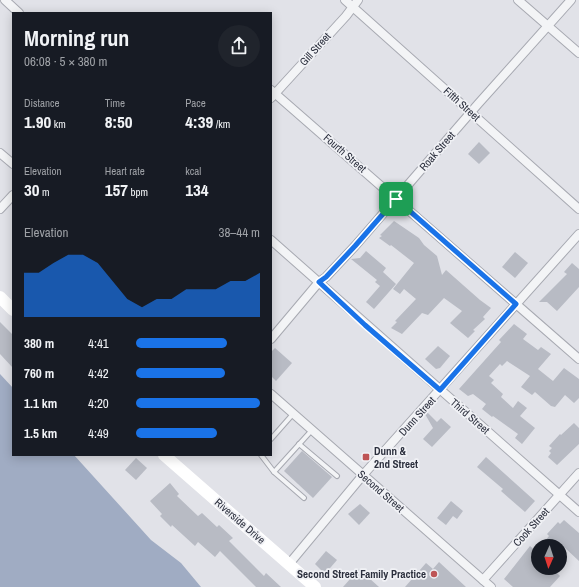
<!DOCTYPE html>
<meta charset="utf-8">
<style>
body{margin:0;font-family:"Archivo Narrow",sans-serif;background:#20242c;color:#f1f3f6;height:100vh;display:flex;flex-direction:column;font-size:15px;white-space:nowrap}
*{box-sizing:border-box;margin:0}
p{font-size:13px;color:#9ea1a6}
.icon{flex:none;width:22px;height:22px;fill:none;stroke:currentColor;stroke-width:2;stroke-linecap:round;stroke-linejoin:round}
.map{position:relative;flex:1;overflow:hidden}
.drawer{position:absolute;left:12px;top:12px;width:260px;height:444px;display:flex;flex-direction:column;background:#171b24;border-radius:0px;box-shadow:0 2px 10px #0003}
.drawer>*{flex:none}
.needle{width:26px;rotate:183deg}
.fabs{position:absolute;left:531px;top:539px;display:grid;gap:8px}
.fabs a{display:grid;place-items:center;width:36px;height:36px;border-radius:50%;background:#171b24;box-shadow:0 2px 10px #0003;font-size:20px}
.pin{position:absolute;display:grid;place-items:center;width:34px;height:34px;color:#fff;margin:-17px;border-radius:8px;box-shadow:0 2px 6px #0006}
.round{display:grid;place-items:center;flex:none;width:42px;height:42px;border-radius:21px;background:#20242c}
.summary{display:flex;align-items:center;justify-content:space-between;height:68px;padding:0 12px}
h1{font-size:22px;font-weight:800;line-height:30px}
.metrics{display:grid;grid-template-columns:repeat(3,1fr);gap:6px;height:68px;padding:4px 12px}
.metrics div{display:grid;align-content:center}
.metrics b{font-size:17px;font-weight:800}
.metrics small{font-size:11px;font-weight:400}
.metrics p{font-size:11px}
.chart{height:112px;padding:8px 12px}
.chart p{display:flex;justify-content:space-between}
.chart svg{width:100%;height:72px;margin-top:4px;fill:#1a73e8;opacity:.7}
ul{padding:0 12px;list-style:none;font-size:13px}
li{display:grid;grid-template-columns:64px 48px 1fr;align-items:center;height:30px}
li i{height:10px;border-radius:5px;background:#1a73e8}
.map>svg:first-child{display:block}
.water{fill:#a0acc3}
.building{fill:#b8bbc4}
.lines{fill:none;stroke-linecap:round;stroke-linejoin:round}
.service-casing{stroke:#a7a9b1;stroke-width:6}
.minor-casing{stroke:#a7a9b1;stroke-width:10}
.service{stroke:#f3f4f6;stroke-width:4}
.minor{stroke:#f3f4f6;stroke-width:8}
.secondary{stroke:#fff;stroke-width:12}
.route-casing{stroke:#fff;stroke-width:8}
.route{stroke:#1a73e8;stroke-width:5}
.poi-dot{fill:#be5455;stroke:#f0f1f5;stroke-width:1.5}
.labels{text-anchor:middle;dominant-baseline:central;stroke-width:3.5;stroke-linejoin:round;paint-order:stroke}
.street-label{font-size:11px;fill:#2b2f3d;stroke:#f0f1f5}
.poi-label{font-size:11px;font-weight:bold;fill:#2b2f3d;stroke:#f0f1f5;text-anchor:start}
</style>
<div class="map">
<svg width="579" height="587" viewBox="0 0 579 587">
<rect width="100%" height="100%" fill="#e1e2e8"/>
<polygon class="water" points="0,374 13,388 13,455 74,455 151,540 181,563 201,587 0,587"/>
<g class="building">
<polygon points="479,142 490,153 479,164 468,154"/>
<polygon points="394,221 419,238 424,245 437,256 442,275 446,270 480,300 491,308 483,317 485,319 473,330 475,331 468,338 450,323 462,311 444,298 428,315 422,313 402,334 391,328 397,322 395,321 416,299 404,289 400,294 393,289 414,263 391,245 390,246 379,238 382,236 380,235"/>
<polygon points="366,251 386,268 383,272 396,284 374,309 366,302 380,286 375,282 377,280 351,259 360,258"/>
<polygon points="515,252 528,263 515,278 502,267"/>
<polygon points="572,263 579,269 579,287 557,311 547,302 539,302 567,274 564,272"/>
<polygon points="0,322 13,335 13,368 0,354"/>
<polygon points="514,324 527,334 523,339 538,350 541,347 551,354 538,369 553,381 564,368 579,379 579,398 574,403 565,395 555,407 551,406 535,392 532,395 521,387 530,376 507,361 502,366 500,364 489,376 494,380 491,383 503,394 501,397 513,408 518,401 527,408 520,416 535,428 522,444 515,438 518,434 493,416 492,417 482,409 486,404 473,394 468,396 459,389 501,342 499,340"/>
<polygon points="438,346 450,356 440,368 436,369 425,359"/>
<polygon points="275,348 292,363 276,381 271,376 271,352"/>
<polygon points="427,412 437,422 441,418 451,427 432,447 423,439 433,428 425,414"/>
<polygon points="574,423 579,428 579,444 557,465 548,457 551,453 549,451 552,448 549,446 560,434 561,435"/>
<polygon points="302,451 332,477 313,498 284,471"/>
<polygon points="486,457 535,501 525,512 501,491 503,489 477,467"/>
<polygon points="136,458 147,468 136,480 125,470"/>
<polygon points="170,483 179,494 177,496 198,516 202,513 217,527 219,525 233,538 229,541 264,576 266,573 281,587 256,587 220,551 215,557 198,542 195,546 172,525 171,527 160,516 162,514 150,501"/>
<polygon points="451,501 463,511 457,519 453,516 446,525 437,518"/>
<polygon points="360,504 370,513 359,525 348,514"/>
<polygon points="564,520 579,533 579,561 564,547 562,550 560,546 551,546 545,541 549,536 547,534 558,522 560,524"/>
<polygon points="530,546 538,553 538,568 552,568 560,576 550,587 513,587 504,579"/>
<polygon points="326,551 337,560 325,574 315,564"/>
<polygon points="439,562 466,587 405,587 426,563 433,569"/>
<polygon points="359,569 379,587 343,587"/>
</g>
<g class="lines">
<defs>
<g id="service">
<polyline points="271,439 293,414"/>
<polyline points="299,444 337,476"/>
<polyline points="261,455 274,472 304,498"/>
<polyline points="274,472 312,430"/>
</g>
<g id="minor">
<polyline points="5,0 19,13"/>
<polyline points="345,0 579,209"/>
<polyline points="518,0 579,53"/>
<polyline points="271,90 579,359"/>
<polyline points="271,98 346,16 358,0"/>
<polyline points="0,153 13,164"/>
<polyline points="0,209 13,195"/>
<polyline points="271,240 579,512"/>
<polyline points="271,339 319,282 326,277 355,246 478,104 571,0"/>
<polyline points="271,394 491,587"/>
<polyline points="289,564 363,475 579,234"/>
<polyline points="483,580 579,473"/>
</g>
</defs>
<use href="#service" class="service-casing"/>
<use href="#minor" class="minor-casing"/>
<use href="#service" class="service"/>
<use href="#minor" class="minor"/>
<g class="secondary">
<polyline points="0,297 13,310"/>
<polyline points="164,455 315,587"/>
</g>
</g>
<g class="lines">
<defs>
<polygon id="route" points="396,199 516,304 440,390 365,325 319,282 326,277 355,246"/>
</defs>
<use href="#route" class="route-casing"/>
<use href="#route" class="route"/>
</g>
<g class="poi-dot">
<rect x="362" y="453" width="8" height="8" rx="2"/>
<circle cx="434" cy="574" r="4"/>
</g>
<g class="labels">
<g class="street-label">
<text transform="translate(315 49) rotate(-48)">Gill Street</text>
<text transform="translate(462 104) rotate(42)">Fifth Street</text>
<text transform="translate(437 151) rotate(-49)">Roak Street</text>
<text transform="translate(345 153) rotate(41)">Fourth Street</text>
<text transform="translate(417 416) rotate(-48)">Dunn Street</text>
<text transform="translate(470 416) rotate(41)">Third Street</text>
<text transform="translate(381 491) rotate(41)">Second Street</text>
<text transform="translate(240 521) rotate(41)">Riverside Drive</text>
<text transform="translate(531 527) rotate(-48)">Cook Street</text>
</g>
<g class="poi-label">
<text x="374" y="451">Dunn &amp;<tspan x="374" dy="13">2nd Street</tspan></text>
<text x="426" y="574" text-anchor="end">Second Street Family Practice</text>
</g>
</g>
</svg>
<div class="fabs">
<a><svg class="needle" viewBox="-14 -14 28 28"><path d="M0-13l5 13h-10z" fill="#e53935"/><path d="M0 13l5-13h-10z" fill="#9ea1a6"/></svg></a>
</div>
<div class="pin" style="left:396px;top:199px;background:#1e9e55"><svg class="icon" aria-label="arrive" viewBox="0 0 24 24"><path d="M6 21V4h12l-3 4 3 4H6"/></svg></div>
<section class="drawer">
<div class="summary"><div><h1>Morning run</h1><p>06:08 · 5 × 380 m</p></div><a class="round"><svg class="icon" aria-label="share" viewBox="0 0 24 24"><path d="M12 15V3M7 8l5-5 5 5M5 13v7h14v-7"/></svg></a></div>
<div class="metrics">
<div><p>Distance</p><b>1.90<small> km</small></b></div>
<div><p>Time</p><b>8:50</b></div>
<div><p>Pace</p><b>4:39<small> /km</small></b></div>
</div>
<div class="metrics">
<div><p>Elevation</p><b>30<small> m</small></b></div>
<div><p>Heart rate</p><b>157<small> bpm</small></b></div>
<div><p>kcal</p><b>134</b></div>
</div>
<div class="chart"><p><span>Elevation</span>38–44 m</p>
<svg viewBox="0 0 160 44" preserveAspectRatio="none"><path d="M0 44V17L10 17L20 11L30 6L40 6L50 11L60 22L70 33L80 38L90 33L100 33L110 27L120 27L130 27L140 22L150 22L160 17V44z"/></svg>
</div>
<ul>
<li><b>380 m</b>4:41<i style="width:73%"></i></li>
<li><b>760 m</b>4:42<i style="width:72%"></i></li>
<li><b>1.1 km</b>4:20<i style="width:100%"></i></li>
<li><b>1.5 km</b>4:49<i style="width:65%"></i></li>
</ul>
</section>
</div>
